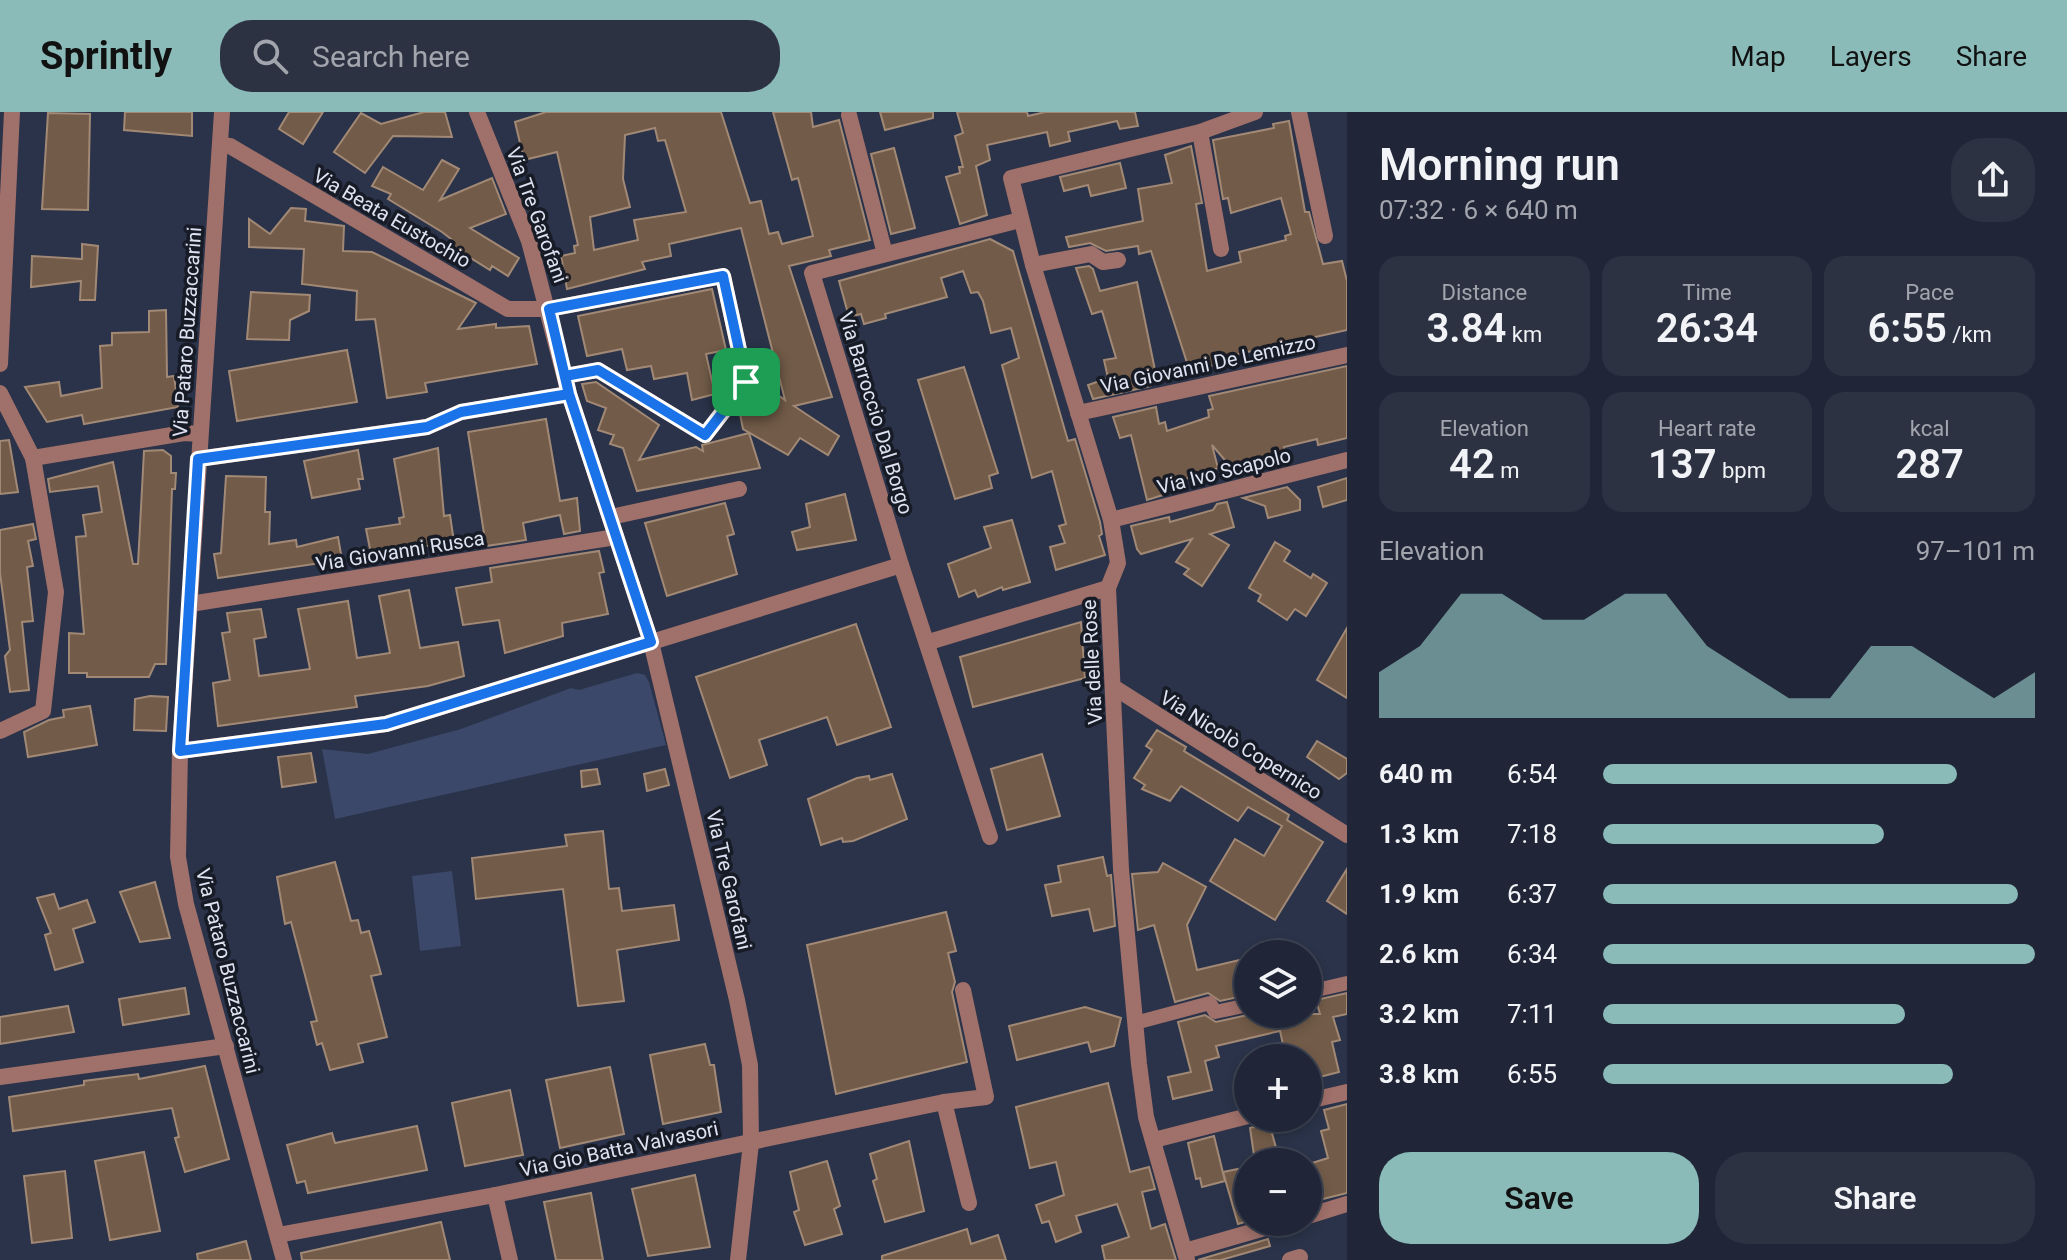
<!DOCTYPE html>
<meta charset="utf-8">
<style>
body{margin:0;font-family:Roboto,sans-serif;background:#2d3242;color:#f1f3f6;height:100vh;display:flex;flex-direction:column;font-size:30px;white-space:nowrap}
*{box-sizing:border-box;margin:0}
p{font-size:26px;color:#a2a5ad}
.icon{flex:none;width:44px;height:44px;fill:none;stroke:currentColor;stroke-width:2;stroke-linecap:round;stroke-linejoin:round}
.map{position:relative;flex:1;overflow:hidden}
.sheet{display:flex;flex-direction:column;background:#202637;width:720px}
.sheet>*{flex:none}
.controls{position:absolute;left:1234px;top:828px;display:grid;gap:16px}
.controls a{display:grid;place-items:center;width:88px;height:88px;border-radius:50%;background:#202637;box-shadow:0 4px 12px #0003,0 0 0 2px #3d4352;font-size:40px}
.pin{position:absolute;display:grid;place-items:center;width:68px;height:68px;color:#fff;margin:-34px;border-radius:16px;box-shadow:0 4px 12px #0006}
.round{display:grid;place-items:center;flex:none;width:84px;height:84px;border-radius:32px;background:#2d3242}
.overview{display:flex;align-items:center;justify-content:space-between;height:136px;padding:0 32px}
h1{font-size:44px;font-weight:600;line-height:60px}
.metrics{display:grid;grid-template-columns:repeat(3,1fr);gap:12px;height:136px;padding:8px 32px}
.metrics div{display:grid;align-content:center;border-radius:20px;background:#2d3242;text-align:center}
.metrics b{font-size:40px;font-weight:600}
.metrics small{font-size:22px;font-weight:400}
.metrics p{font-size:22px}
.chart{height:224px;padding:16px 32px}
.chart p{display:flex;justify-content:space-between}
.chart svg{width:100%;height:144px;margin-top:8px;fill:#8bbbb9;opacity:.7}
.primary-button{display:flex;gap:16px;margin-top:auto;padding:16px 32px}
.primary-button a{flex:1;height:92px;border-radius:32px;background:#8bbbb9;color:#111;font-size:32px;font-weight:600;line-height:92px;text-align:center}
.primary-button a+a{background:#2d3242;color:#f1f3f6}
ul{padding:0 32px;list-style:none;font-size:26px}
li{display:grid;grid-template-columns:128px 96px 1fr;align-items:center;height:60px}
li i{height:20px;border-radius:10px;background:#8bbbb9}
header{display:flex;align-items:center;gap:48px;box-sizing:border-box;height:112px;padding:0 40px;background:#8bbbb9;color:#111}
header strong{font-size:38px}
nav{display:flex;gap:44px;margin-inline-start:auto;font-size:28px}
.search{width:560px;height:72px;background:#2d3242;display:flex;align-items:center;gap:20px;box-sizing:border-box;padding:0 28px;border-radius:32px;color:#a2a5ad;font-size:30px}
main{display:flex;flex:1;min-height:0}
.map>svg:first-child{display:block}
.green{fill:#3b486a}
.building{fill:#725b48;stroke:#a28975;stroke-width:2;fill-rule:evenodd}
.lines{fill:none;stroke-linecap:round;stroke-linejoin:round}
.pedestrian{stroke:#a0706a;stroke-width:14}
.minor{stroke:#a0706a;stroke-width:16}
.route-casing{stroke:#fff;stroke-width:16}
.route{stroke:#1a73e8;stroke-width:10}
.labels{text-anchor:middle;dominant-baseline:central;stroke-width:7;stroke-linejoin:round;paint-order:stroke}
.street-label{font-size:20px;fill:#dde3f2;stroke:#171b25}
</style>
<header>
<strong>Sprintly</strong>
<div class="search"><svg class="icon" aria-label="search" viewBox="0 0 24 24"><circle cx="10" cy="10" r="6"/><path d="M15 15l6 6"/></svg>Search here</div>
<nav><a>Map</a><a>Layers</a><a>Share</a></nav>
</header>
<main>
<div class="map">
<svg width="1347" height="1148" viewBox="0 0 1347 1148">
<rect width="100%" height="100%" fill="#2a3349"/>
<g class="green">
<polygon points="637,561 645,563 649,570 666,633 335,707 322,637 368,642 461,617 571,576 579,578"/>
<polygon points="452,759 461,834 420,839 412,764"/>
</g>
<g class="building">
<polygon points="125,0 192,0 192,24 124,18"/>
<polygon points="289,0 323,0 303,32 279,17"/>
<polygon points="424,0 445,0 452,25 393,24 365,61 334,40 361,1 381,12"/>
<path d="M546 0H721L750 91 761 89 769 122 778 120 782 132 813 124 798 66 792 68 773 0H811L813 15 839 8 870 128 829 138 831 144 789 154 832 285 794 294 839 324 828 343 800 326 788 343 743 317 739 297 744 290 778 283 785 288 741 116 669 132 671 144 642 150 645 157 567 177 561 144 575 141 574 134 578 133 557 40 524 48 515 10ZM655 16 658 29 665 28 686 100 634 108 638 128 594 138 590 105 630 95 623 67 625 23Z"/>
<polygon points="880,0 933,0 933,6 885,18"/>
<polygon points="957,0 1027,0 1028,4 1045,0 1135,0 1138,14 1120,17 1117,9 1068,20 1070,29 1050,34 1047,20 987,33 990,48 976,54 987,103 960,112 946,65 960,61 959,55 963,55 955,24 963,21"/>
<polygon points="48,1 90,2 88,98 42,97"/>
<polygon points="1289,9 1305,100 1309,100 1323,152 1342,149 1347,169 1347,218 1234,243 1235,247 1190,260 1151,139 1139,142 1138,134 1106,139 1090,131 1069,135 1066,125 1143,109 1138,77 1172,71 1165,43 1191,34 1202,91 1196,92 1207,159 1241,150 1239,140 1286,128 1285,124 1291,122 1281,86 1231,101 1228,86 1223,87 1213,28 1274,16 1273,12"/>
<polygon points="894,36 915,116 891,122 871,42"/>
<polygon points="442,48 459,57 440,88 492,66 506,102 470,116 519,146 508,164 492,154 490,158 448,132 451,127 442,120 388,87 391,82 372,74 383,55 423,78"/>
<polygon points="1120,51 1126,76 1091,84 1088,73 1064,79 1060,65"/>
<polygon points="291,96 306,97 305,109 344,114 343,139 372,140 476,191 458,217 496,212 496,216 529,214 537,252 425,271 427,280 387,286 375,207 356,208 357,179 302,172 304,137 249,135 249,107 270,122"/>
<polygon points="990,127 1013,139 1068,329 1075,327 1100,410 1102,422 1099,424 1105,443 1056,458 1050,435 1065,431 1059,414 1066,412 1052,359 1032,366 1002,253 1019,246 1011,216 991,221 983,189 978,180 971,181 963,159 941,166 947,185 885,202 886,206 864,212 861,202 849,205 839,169"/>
<polygon points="82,132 98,134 95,188 80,188 81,169 31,175 32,144 82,147"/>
<polygon points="1089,154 1093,157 1100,179 1137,170 1156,263 1149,264 1151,274 1093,287 1088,273 1108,266 1104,248 1116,246 1102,199 1092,202 1076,156"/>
<polygon points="712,177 726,238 706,242 715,282 692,288 687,261 654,267 651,254 627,258 622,237 587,244 578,204"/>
<polygon points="251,180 310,183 309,199 290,208 289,228 247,227"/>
<polygon points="166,198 167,265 174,264 178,295 84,312 82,303 47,310 25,275 59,270 61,284 102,276 100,234 112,233 112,221 149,220 149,199"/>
<polygon points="347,238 357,290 237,309 229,259"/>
<polygon points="1347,254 1347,326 1318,333 1317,327 1284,335 1285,342 1235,355 1234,352 1229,353 1212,333 1218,356 1161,375 1163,383 1147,388 1131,323 1120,326 1113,305 1156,295 1159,312 1165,310 1167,319 1209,305 1208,298 1213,297 1209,284"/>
<polygon points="964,255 998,361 989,364 992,376 955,387 918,268"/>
<polygon points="596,270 659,313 639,348 696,335 703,339 702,333 749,321 760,356 637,379 623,336 610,332 614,323 598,318 606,296 587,289 582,272"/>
<polygon points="546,307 560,389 577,386 580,419 564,422 560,403 523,411 526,428 486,434 468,320"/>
<polygon points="9,328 18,380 0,382 0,329"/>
<polygon points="438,336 444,404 450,403 454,430 371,442 366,417 400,412 399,406 404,405 394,347"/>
<polygon points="163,338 171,344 171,361 176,361 175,377 172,377 166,552 155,552 149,565 87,565 87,561 69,561 69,521 84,522 76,425 86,424 83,403 102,400 98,374 50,380 48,367 113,350 133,452 138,452 144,339"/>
<polygon points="358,338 363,367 358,367 360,377 312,386 304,349"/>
<polygon points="226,364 266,365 265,400 270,400 269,432 296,428 297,435 338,425 342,448 218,466 214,442 221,441"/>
<polygon points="1347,366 1347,388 1323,395 1318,375"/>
<polygon points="1287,375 1300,388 1300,398 1268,406 1265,394 1243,386"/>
<polygon points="845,382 856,428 797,438 792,420 810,415 806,392"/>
<polygon points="1227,390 1234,415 1210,422 1229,433 1202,474 1184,462 1189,457 1176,450 1192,427 1141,442 1137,437 1131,414 1169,405 1170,410 1213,398 1217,392"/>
<polygon points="725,391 734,422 727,424 737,462 667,484 645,411"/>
<polygon points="1012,408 1030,470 1003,478 1002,475 978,485 975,478 959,485 948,452 991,436 984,415"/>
<polygon points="33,412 36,427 28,429 33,454 27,455 33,509 22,510 29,578 10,580 5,544 10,538 0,461 0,418"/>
<polygon points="1275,430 1290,439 1284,449 1311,466 1313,462 1327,471 1306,504 1295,497 1287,508 1258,489 1261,483 1249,476"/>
<polygon points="599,439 604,460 599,461 608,502 562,511 563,524 505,541 499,508 463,513 456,476 492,470 490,456"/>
<polygon points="409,478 420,536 458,530 464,564 428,574 355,584 357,595 218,614 213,571 230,568 222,521 230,520 227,501 261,497 266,525 254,527 259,564 310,557 298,497 348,489 357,546 390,541 379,484"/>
<polygon points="1081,510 1085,566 973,595 960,545"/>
<polygon points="856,512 891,615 837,633 827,605 759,628 767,653 730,666 696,565"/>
<polygon points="1347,516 1347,586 1317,568"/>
<polygon points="150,584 168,585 166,619 134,618 135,587"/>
<polygon points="90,594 97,633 28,645 24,620 49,608 64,605 63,598"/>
<polygon points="1157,618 1186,635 1184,639 1289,703 1287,708 1323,730 1275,808 1210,769 1235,727 1264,744 1282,714 1248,695 1238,709 1181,674 1170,689 1142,677 1145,673 1134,666 1152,638 1146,634"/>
<polygon points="1317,629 1347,647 1347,661 1339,667 1307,645"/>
<polygon points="311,641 316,670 282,675 278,645"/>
<polygon points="1042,642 1060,704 1007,718 991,657"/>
<polygon points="597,657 600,672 582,675 581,659"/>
<polygon points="665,657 669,673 647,679 644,662"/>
<polygon points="892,662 907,707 853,729 843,730 842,726 821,733 808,687 857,666 869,664 870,668"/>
<polygon points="603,719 609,777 619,776 622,799 674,793 679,828 617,838 624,889 578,894 563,777 476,787 472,746 567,734 565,723"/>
<polygon points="1103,745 1107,764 1111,763 1115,814 1094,819 1089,797 1052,804 1045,773 1061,770 1058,754"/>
<polygon points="335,750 351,809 358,808 361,821 369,819 381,862 371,864 387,925 358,932 363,950 330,958 322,931 317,933 311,910 317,909 291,810 285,812 277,765"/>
<polygon points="1163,751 1206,775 1187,813 1197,858 1248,846 1248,883 1220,889 1208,881 1175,890 1154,813 1138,818 1132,762 1158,760"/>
<polygon points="1347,757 1347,802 1327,789"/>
<polygon points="155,770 170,826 140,830 120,780"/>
<polygon points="54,782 59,797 87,788 95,810 73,817 83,850 55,858 45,823 51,821 37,786"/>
<polygon points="946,800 956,839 948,841 955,870 952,880 967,950 836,982 807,833"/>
<polygon points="185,876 189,902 123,913 119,887"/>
<polygon points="1347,881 1347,902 1333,905 1340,928 1332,930 1339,960 1308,968 1308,946 1286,946 1280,919 1216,934 1219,945 1205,949 1212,978 1173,987 1168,965 1191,960 1178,910 1205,903 1216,910 1252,902 1320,902 1316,888"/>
<polygon points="68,894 74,920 0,932 0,905"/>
<polygon points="1085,895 1121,906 1114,934 1091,940 1088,930 1017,948 1009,914"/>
<polygon points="705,932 710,953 714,953 721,1000 663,1012 650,943"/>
<polygon points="205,954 229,1047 185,1060 175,1026 179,1025 172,996 13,1019 9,985 84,973 84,969 138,962 139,967"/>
<polygon points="610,955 624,1022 560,1036 546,968"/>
<polygon points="1108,971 1130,1060 1149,1055 1155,1077 1142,1080 1151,1117 1165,1112 1176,1148 1105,1148 1102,1134 1129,1125 1117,1092 1076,1104 1081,1120 1056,1130 1049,1109 1042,1111 1036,1093 1064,1083 1056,1050 1030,1056 1016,995"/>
<polygon points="510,978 523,1043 465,1054 452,991"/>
<polygon points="1347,992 1347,1081 1319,1088 1309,1052 1328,1046 1321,1019 1329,1017 1324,998"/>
<polygon points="1269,1011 1279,1046 1255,1050 1250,1016"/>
<polygon points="417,1014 427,1058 308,1081 305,1069 297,1071 287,1033 332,1021 335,1031"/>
<polygon points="1214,1024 1225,1069 1202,1075 1200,1066 1196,1067 1188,1031"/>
<polygon points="909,1029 924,1099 885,1110 873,1069 877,1067 870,1042"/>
<polygon points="144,1040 160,1119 110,1128 95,1049"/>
<polygon points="827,1049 840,1094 834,1097 842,1122 805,1133 794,1100 799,1098 790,1060"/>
<polygon points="1238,1057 1248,1083 1248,1109 1238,1112 1223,1060"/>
<polygon points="65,1059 72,1126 32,1131 24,1064"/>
<polygon points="695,1063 710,1135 648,1144 632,1077"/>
<polygon points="591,1081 603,1148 556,1148 544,1090"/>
<polygon points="441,1110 450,1148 302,1148 301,1141"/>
<polygon points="967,1117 971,1132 998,1123 1006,1148 882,1148 882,1144"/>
<polygon points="1268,1127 1270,1134 1221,1148 1198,1148"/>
<polygon points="246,1129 251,1148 198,1148 197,1142"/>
</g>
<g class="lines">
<g class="pedestrian">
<polyline points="1308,880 1347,871"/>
<polyline points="1135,911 1210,891 1215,900 1248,893"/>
</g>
<g class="minor">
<polyline points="222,0 180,639 178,745 186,792 284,1148"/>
<polyline points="477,0 529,129 569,282 651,530 737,888 750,953 751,1031 738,1148"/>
<polyline points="1299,0 1325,124"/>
<polyline points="849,3 885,142"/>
<polyline points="1200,20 1221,137"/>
<polyline points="220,33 230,34 508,197 549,197 723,164 746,270 705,323 598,258 565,264"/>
<polyline points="1033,153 1091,142 1103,150 1118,148"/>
<polyline points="0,252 12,0"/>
<polyline points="0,281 33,346 56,480 43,599 0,619"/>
<polyline points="1078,301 1347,243"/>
<polyline points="33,346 184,321 200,322"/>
<polyline points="198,347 427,315 461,300 569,282"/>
<polyline points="611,405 739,377"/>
<polyline points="1111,408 1347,348"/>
<polyline points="901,453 812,161 1020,108"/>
<polyline points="190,492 616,425"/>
<polyline points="929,530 1108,476"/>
<polyline points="1115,576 1347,723"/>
<polyline points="180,639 386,612 901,453 990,725"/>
<polyline points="0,965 226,934"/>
<polyline points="1308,989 1347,980"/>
<polyline points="944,990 986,985 963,878"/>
<polyline points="1154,1028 1248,1004"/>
<polyline points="495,1083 510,1148"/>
<polyline points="1308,1104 1347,1092"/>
<polyline points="278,1123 495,1083 944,990 969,1091"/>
<polyline points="1185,1139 1286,1110"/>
<polyline points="1187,1148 1146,1005 1139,952 1121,757 1108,476 1118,451 1111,408 1033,153 1011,66 1200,20 1255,0"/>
<polyline points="1290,1148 1300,1145"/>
</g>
</g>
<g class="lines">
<defs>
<polyline id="route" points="746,270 705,323 598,258 565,264 569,282 461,300 427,315 198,347 180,639 386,612 651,530 569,282 549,197 723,164 746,270"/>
</defs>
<use href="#route" class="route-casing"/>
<use href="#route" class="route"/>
</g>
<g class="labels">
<g class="street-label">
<text transform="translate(537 103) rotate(70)">Via Tre Garofani</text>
<text transform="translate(392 106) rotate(30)">Via Beata Eustochio</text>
<text transform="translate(187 220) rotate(-86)">Via Pataro Buzzaccarini</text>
<text transform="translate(1208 252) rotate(-12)">Via Giovanni De Lemizzo</text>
<text transform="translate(876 301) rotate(73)">Via Barroccio Dal Borgo</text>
<text transform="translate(1224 359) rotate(-14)">Via Ivo Scapolo</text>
<text transform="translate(400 439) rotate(-9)">Via Giovanni Rusca</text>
<text transform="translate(1092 550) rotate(-93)">Via delle Rose</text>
<text transform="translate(1241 633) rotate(32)">Via Nicolò Copernico</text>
<text transform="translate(729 768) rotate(77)">Via Tre Garofani</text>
<text transform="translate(228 859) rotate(76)">Via Pataro Buzzaccarini</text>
<text transform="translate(619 1037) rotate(-12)">Via Gio Batta Valvasori</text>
</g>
</g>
</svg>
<div class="controls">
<a><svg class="icon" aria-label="layers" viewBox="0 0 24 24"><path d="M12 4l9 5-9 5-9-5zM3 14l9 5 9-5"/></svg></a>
<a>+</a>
<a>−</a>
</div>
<div class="pin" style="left:746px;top:270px;background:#1e9e55"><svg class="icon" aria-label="arrive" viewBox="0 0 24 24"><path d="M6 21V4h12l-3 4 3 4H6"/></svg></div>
</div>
<section class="sheet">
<div class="overview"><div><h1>Morning run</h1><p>07:32 · 6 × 640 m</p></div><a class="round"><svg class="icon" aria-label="share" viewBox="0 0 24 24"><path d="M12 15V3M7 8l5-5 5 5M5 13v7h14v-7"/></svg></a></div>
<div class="metrics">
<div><p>Distance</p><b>3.84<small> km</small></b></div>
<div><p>Time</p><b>26:34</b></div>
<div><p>Pace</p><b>6:55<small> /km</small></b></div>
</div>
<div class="metrics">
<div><p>Elevation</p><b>42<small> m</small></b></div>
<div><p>Heart rate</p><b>137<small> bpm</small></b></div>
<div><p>kcal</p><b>287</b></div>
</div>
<div class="chart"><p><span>Elevation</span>97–101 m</p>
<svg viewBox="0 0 160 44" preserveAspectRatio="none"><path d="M0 44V30L10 22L20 6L30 6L40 14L50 14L60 6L70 6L80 22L90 30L100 38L110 38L120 22L130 22L140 30L150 38L160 30V44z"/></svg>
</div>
<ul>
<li><b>640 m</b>6:54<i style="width:82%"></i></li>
<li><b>1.3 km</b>7:18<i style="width:65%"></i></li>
<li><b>1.9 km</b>6:37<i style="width:96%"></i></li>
<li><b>2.6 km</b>6:34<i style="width:100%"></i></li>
<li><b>3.2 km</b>7:11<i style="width:70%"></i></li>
<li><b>3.8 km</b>6:55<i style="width:81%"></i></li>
</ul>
<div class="primary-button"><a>Save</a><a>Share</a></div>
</section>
</main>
